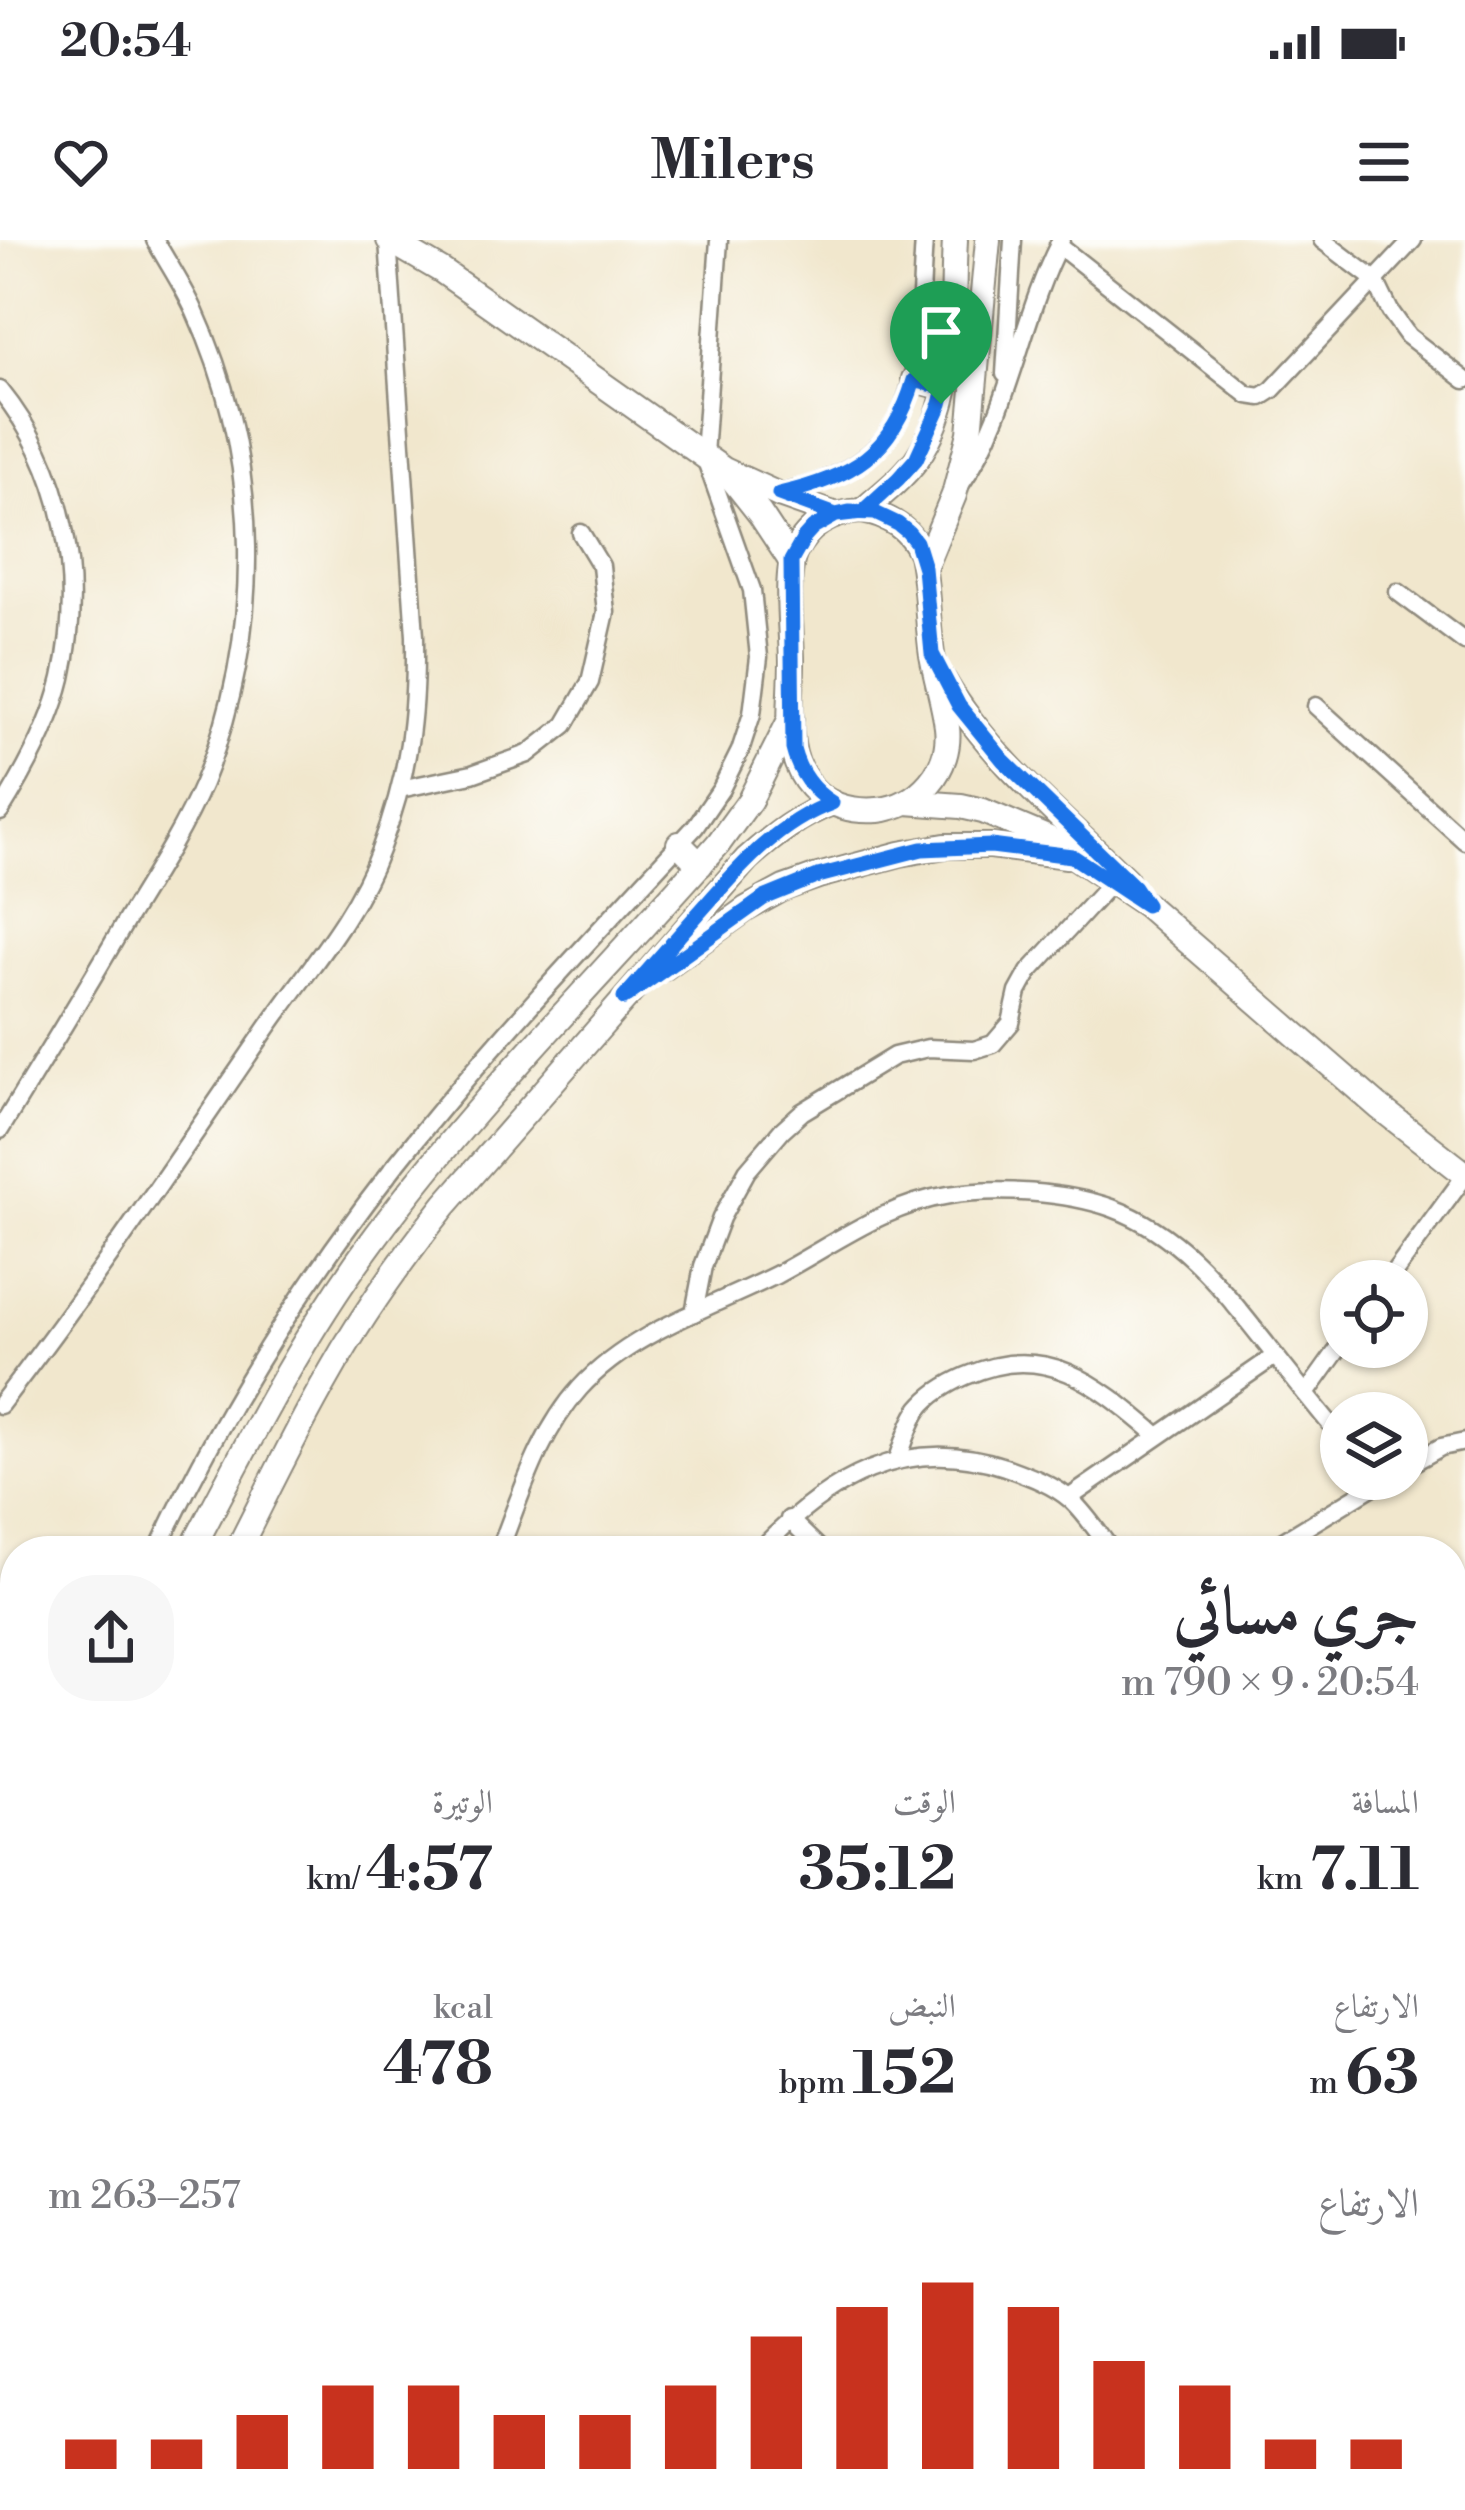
<!DOCTYPE html>
<html lang="ar">
<meta charset="utf-8">
<style>
body{margin:0;font-family:"Libre Bodoni",Amiri,serif;background:#f7f7f7;color:#2b2b33;direction:rtl;height:100vh;display:flex;flex-direction:column;font-size:45px;white-space:nowrap}
*{box-sizing:border-box;margin:0}
p{font-size:39px;color:#7c7c81}
.icon{flex:none;width:66px;height:66px;fill:none;stroke:currentColor;stroke-width:2;stroke-linecap:round;stroke-linejoin:round}
.map{position:relative;flex:1;overflow:hidden;direction:ltr}
.side{position:absolute;left:0px;top:1296px;width:1467px;height:975px;display:flex;flex-direction:column;background:#fff;border-radius:48px 48px 0 0;box-shadow:0 3px 9px #0004;direction:rtl}
.side>*{flex:none}
.buttons{position:absolute;left:1320px;top:1020px;display:grid;gap:24px}
.buttons a{display:grid;place-items:center;width:108px;height:108px;border-radius:50%;background:#fff;box-shadow:0 3px 9px #0004;font-size:60px}
.pin{position:absolute;display:grid;place-items:center;width:102px;height:102px;color:#fff;margin:-123px -51px;border-radius:50% 50% 50% 0;rotate:-45deg;box-shadow:0 0 12px #0007}
.pin .icon{rotate:45deg}
.round{display:grid;place-items:center;flex:none;width:126px;height:126px;border-radius:48px;background:#f7f7f7}
.summary{display:flex;align-items:center;justify-content:space-between;height:204px;padding:0 48px}
h1{font-size:66px;font-weight:800;line-height:90px}
.stats{display:grid;grid-template-columns:repeat(3,1fr);gap:18px;height:204px;padding:12px 48px}
.stats div{display:grid;align-content:center}
.stats b{font-size:60px;font-weight:800}
.stats small{font-size:33px;font-weight:400}
.stats p{font-size:33px}
.chart{height:336px;padding:24px 48px}
.chart p{display:flex;justify-content:space-between}
.chart svg{width:100%;height:216px;margin-top:12px;stroke:#c8321e;stroke-width:6}
.status{display:flex;justify-content:space-between;align-items:center;height:84px;padding:0 60px;background:#fff;direction:ltr}
.status svg{height:33px;fill:currentColor}
header{display:flex;justify-content:space-between;align-items:center;height:156px;padding:0 48px;background:#fff;font-size:54px;font-weight:800}
.map>svg:first-child{display:block}
.lines{fill:none;stroke-linecap:round;stroke-linejoin:round}
.street-casing{stroke:#8e897c;stroke-width:21}
.secondary-casing{stroke:#8e897c;stroke-width:28}
.street{stroke:#fff;stroke-width:16}
.secondary{stroke:#fff;stroke-width:24}
.route-casing{stroke:#fff;stroke-width:24}
.route{stroke:#1a73e8;stroke-width:15}
</style>
<div class="status"><b>20:54</b><svg viewBox="0 0 49 12"><path d="M0 12V9h3v3zM5 12V6h3v6zM10 12V3h3v9zM15 12V0h3v12zM26 1h20v11H26zM47 4h2v5h-2z"/></svg></div>
<header><svg class="icon" aria-label="menu" viewBox="0 0 24 24"><path d="M4 6h16M4 12h16M4 18h16"/></svg>Milers<svg class="icon" aria-label="heart" viewBox="0 0 24 24"><path d="M12 20l-8-8c-3-5 5-10 8-4 3-6 11-1 8 4z"/></svg></header>
<div class="map">
<svg width="1465" height="2270" viewBox="0 0 1465 2270">
<rect width="100%" height="100%" fill="#fdfcf7"/>
<filter id="ink" filterUnits="userSpaceOnUse"><feTurbulence type="fractalNoise" baseFrequency=".00833" numOctaves="2"/><feDisplacementMap in="SourceGraphic" scale="24" xChannelSelector="R" yChannelSelector="G"/><feConvolveMatrix kernelMatrix="1 2 1 2 8 2 1 2 1" color-interpolation-filters="sRGB"/></filter>
<filter id="wash" filterUnits="userSpaceOnUse"><feTurbulence type="fractalNoise" baseFrequency=".004" numOctaves="4" result="noise"/><feDisplacementMap in="SourceGraphic" scale="48" xChannelSelector="R" yChannelSelector="G"/><feGaussianBlur stdDeviation="2.7" result="paint"/><feColorMatrix in="noise" values="0 0 0 0 0 0 0 0 0 0 0 0 0 0 0 0 0 1.4 0 .05"/><feComposite in="paint" operator="in"/></filter>
<g filter="url(#wash)">
<rect width="100%" height="100%" fill="#f1e7cd"/>
</g>
<g filter="url(#ink)">
<g class="lines">
<defs>
<g id="street">
<polyline points="1322,0 1375,40 1390,71 1408,96 1465,140"/>
<polyline points="1058,5 1248,155 1261,157 1272,150 1413,0"/>
<polyline points="1005,134 1013,0"/>
<path d="M0 150C65 230 84 339 62 438 51 484 25 532 0 572"/>
<path d="M961 244C1012 170 1020 79 1061 0"/>
<path d="M779 254C932 219 915 129 924 0"/>
<polyline points="1398,352 1465,402"/>
<polyline points="1316,466 1465,601"/>
<polyline points="400,549 472,534 528,514 565,485 590,442 606,372 601,326 581,293"/>
<path d="M0 890C43 820 86 750 127 679 154 635 183 590 203 543 264 394 262 219 195 72 184 47 168 24 155 0"/>
<polyline points="1388,1041 1465,936"/>
<polyline points="694,1073 703,1026 721,978 747,931 782,890 802,872 894,816 928,808 974,810 993,804 1011,783 1018,752 1029,732 1111,643"/>
<polyline points="1306,1154 1341,1105"/>
<path d="M0 1165C93 1045 177 919 263 794 303 735 355 678 380 610 409 534 416 476 415 396L388 0"/>
<path d="M898 1219C904 1203 910 1181 920 1168 932 1153 950 1143 966 1136 1047 1100 1098 1145 1157 1195"/>
<polyline points="1407,1226 1441,1207 1465,1202"/>
<polyline points="1069,1258 1275,1116"/>
<polyline points="789,1279 822,1311"/>
<path d="M157 1311C228 1159 320 1016 426 887 511 783 604 685 695 587L721 549 740 511 752 474 759 417 752 350 704 215 719 0"/>
<path d="M499 1311C521 1255 539 1193 580 1148 631 1092 710 1068 776 1035 833 1005 884 965 949 955 996 947 1067 952 1112 968 1181 993 1223 1050 1267 1105 1291 1136 1316 1167 1341 1197"/>
<path d="M759 1311C827 1240 905 1193 1005 1227 1027 1235 1053 1244 1071 1260 1087 1275 1099 1294 1112 1311"/>
<polyline points="1267,1311 1385,1239"/>
<polyline points="1452,1534 1465,1539"/>
<polyline points="0,1622 15,1594"/>
<polyline points="1452,1730 1465,1717"/>
<polyline points="1452,1756 1465,1822"/>
<polyline points="0,1793 15,1802"/>
<polyline points="1452,1918 1465,1916"/>
<polyline points="0,2097 15,2108"/>
<polyline points="1456,2099 1465,2098"/>
<polyline points="0,2130 15,2108"/>
<polyline points="253,2256 279,2270"/>
<polyline points="536,2256 560,2270"/>
<polyline points="882,2256 892,2270"/>
<polyline points="1122,2256 1129,2270"/>
<polyline points="1384,2256 1392,2270"/>
<polyline points="168,2270 175,2256"/>
<polyline points="1353,2270 1354,2256"/>
</g>
<g id="secondary">
<polyline points="389,0 442,31 724,230 779,255 836,275"/>
<polyline points="914,139 945,148"/>
<polyline points="730,236 760,274 791,321"/>
<path d="M862 271C889 276 910 288 921 314 928 347 927 381 932 415 936 439 944 463 947 487 952 529 919 566 878 570 853 572 828 566 811 547 803 538 797 526 794 514 787 485 792 452 792 422 792 395 784 335 795 312 808 285 832 272 862 271Z"/>
<path d="M862 271C880 256 902 239 916 220 960 159 951 71 955 0"/>
<polyline points="924,328 954,255 970,193 988,0"/>
<path d="M944 441C990 519 1062 577 1126 640"/>
<polyline points="906,562 961,566 983,571 1047,598 1146,665 1379,867 1465,934"/>
<polyline points="679,604 700,625"/>
<polyline points="664,728 746,669 784,648 818,636 900,614 945,606 991,606 1067,616"/>
<path d="M191 1311C248 1202 302 1095 376 996 479 857 604 734 718 604L750 560 791 478"/>
<path d="M237 1311C267 1252 295 1193 328 1136 362 1075 402 1019 445 965L747 619C773 596 800 575 832 563"/>
<polyline points="0,1683 15,1654"/>
<polyline points="0,1765 15,1740"/>
</g>
</defs>
<use href="#street" class="street-casing"/>
<use href="#secondary" class="secondary-casing"/>
<use href="#street" class="street"/>
<use href="#secondary" class="secondary"/>
</g>
</g>
<g class="lines" filter="url(#ink)">
<defs>
<path id="route" d="M941 164 916 219 898 239 862 272 836 275 813 288 804 298 791 321 793 509C799 533 811 550 832 563 775 584 737 630 698 674 673 702 649 730 624 758L764 658 818 636 922 609 991 606 1072 616 1146 665 1134 647 1003 520 959 466 932 414 924 328 916 302 908 292 898 284 875 273 849 272 836 275 779 254C851 238 893 213 914 140L945 148 941 164"/>
</defs>
<use href="#route" class="route-casing"/>
<use href="#route" class="route"/>
</g>
</svg>
<div class="buttons">
<a><svg class="icon" aria-label="locate" viewBox="0 0 24 24"><circle cx="12" cy="12" r="6"/><path d="M12 2v4M12 18v4M2 12h4M18 12h4"/></svg></a>
<a><svg class="icon" aria-label="layers" viewBox="0 0 24 24"><path d="M12 4l9 5-9 5-9-5zM3 14l9 5 9-5"/></svg></a>
</div>
<div class="pin" style="left:941px;top:164px;background:#1e9e55"><svg class="icon" aria-label="arrive" viewBox="0 0 24 24"><path d="M6 21V4h12l-3 4 3 4H6"/></svg></div>
<section class="side">
<div class="summary"><div><h1>جري مسائي</h1><p>20:54 · 9 × 790 m</p></div><a class="round"><svg class="icon" aria-label="share" viewBox="0 0 24 24"><path d="M12 15V3M7 8l5-5 5 5M5 13v7h14v-7"/></svg></a></div>
<div class="stats">
<div><p>المسافة</p><b>7.11<small> km</small></b></div>
<div><p>الوقت</p><b>35:12</b></div>
<div><p>الوتيرة</p><b>4:57<small> /km</small></b></div>
</div>
<div class="stats">
<div><p>الارتفاع</p><b>63<small> m</small></b></div>
<div><p>النبض</p><b>152<small> bpm</small></b></div>
<div><p>kcal</p><b>478</b></div>
</div>
<div class="chart"><p><span>الارتفاع</span>257–263 m</p>
<svg viewBox="0 0 160 44" preserveAspectRatio="none"><path d="M5 44V38M15 44V38M25 44V33M35 44V27M45 44V27M55 44V33M65 44V33M75 44V27M85 44V17M95 44V11M105 44V6M115 44V11M125 44V22M135 44V27M145 44V38M155 44V38"/></svg>
</div>
</section>
</div>
